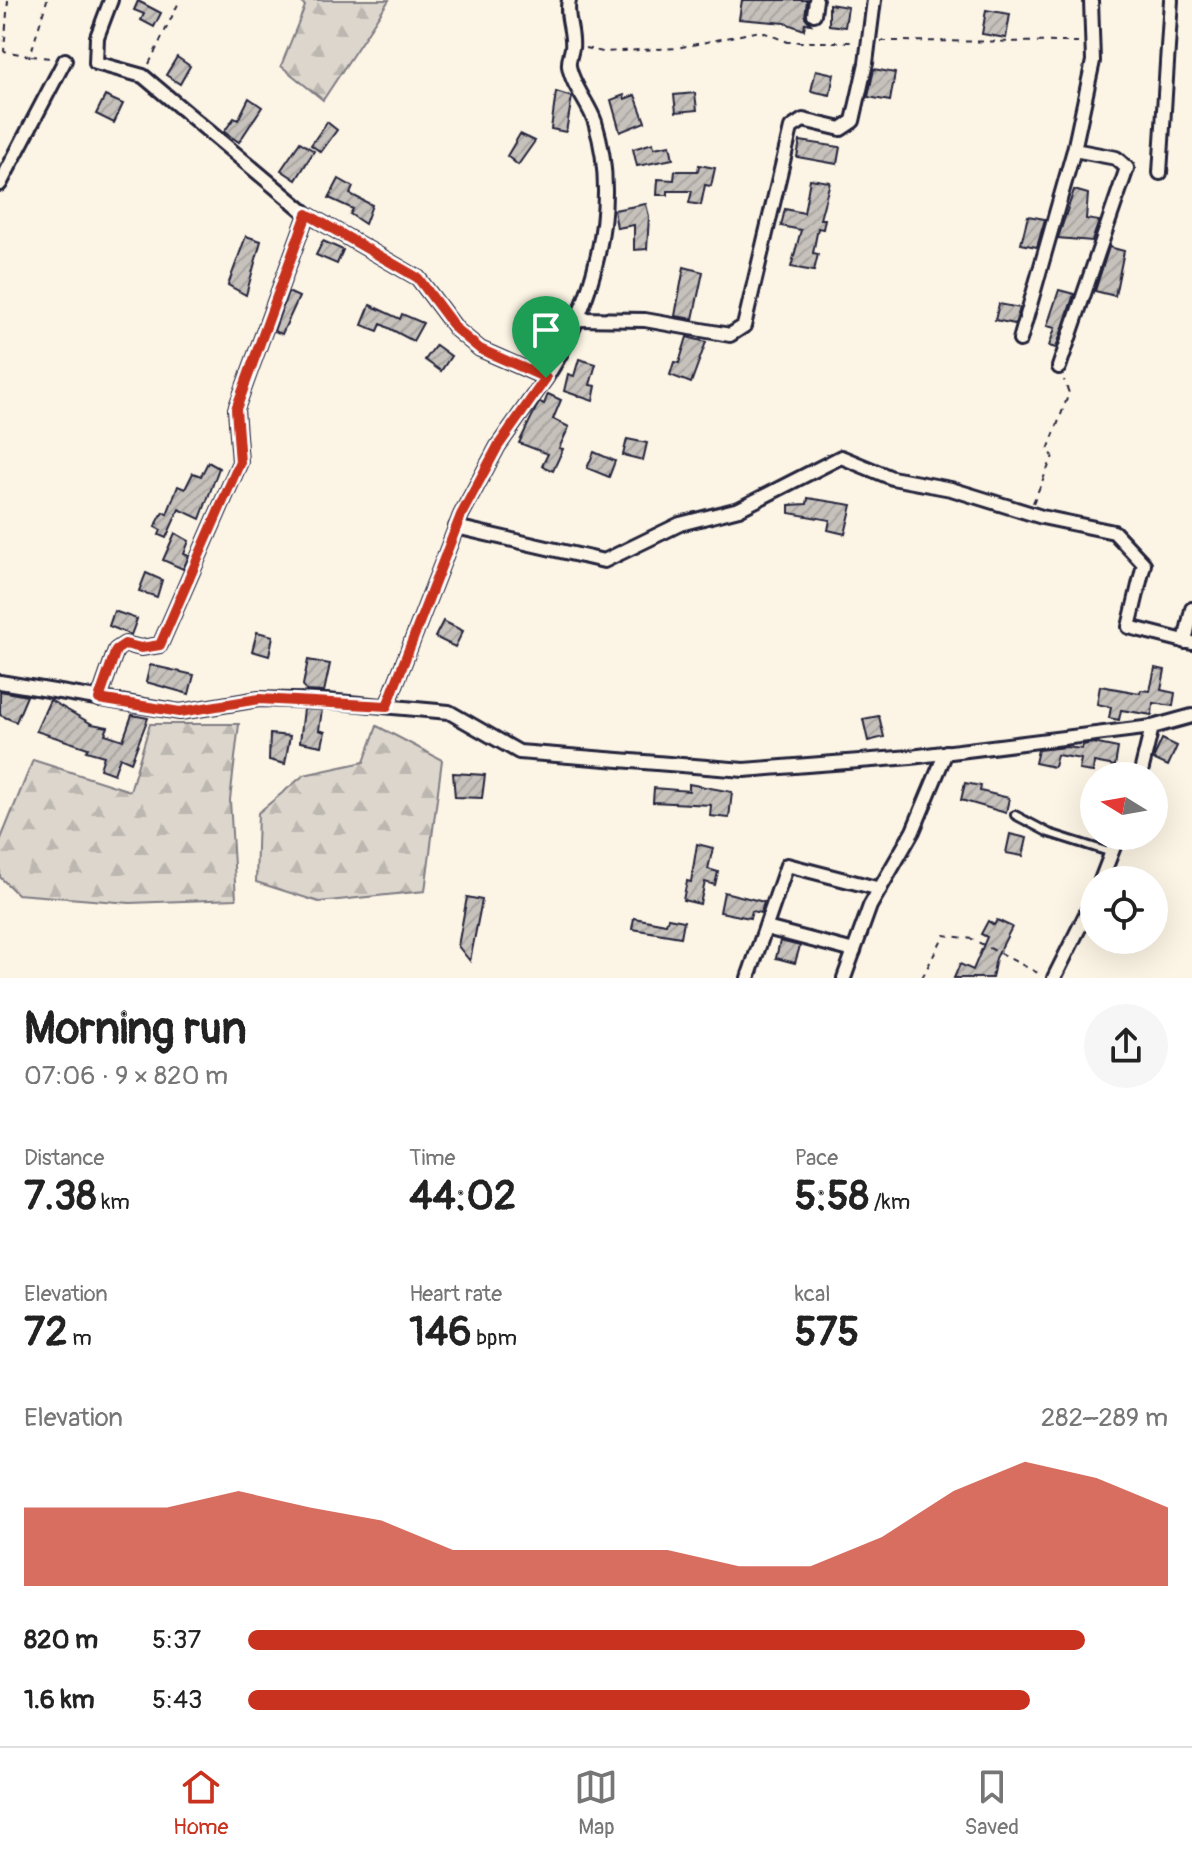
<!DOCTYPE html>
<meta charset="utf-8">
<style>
body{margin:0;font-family:Pangolin,sans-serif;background:#f6f6f6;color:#222;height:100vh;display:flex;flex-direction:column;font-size:30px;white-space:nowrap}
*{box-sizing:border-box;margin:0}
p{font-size:26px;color:#767676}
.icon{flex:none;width:44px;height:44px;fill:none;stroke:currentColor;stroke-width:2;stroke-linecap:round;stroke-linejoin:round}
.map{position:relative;height:978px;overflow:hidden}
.details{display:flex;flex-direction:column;background:#fff;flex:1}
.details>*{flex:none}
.needle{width:52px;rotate:281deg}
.buttons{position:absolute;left:1080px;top:762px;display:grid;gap:16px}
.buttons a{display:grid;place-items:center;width:88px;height:88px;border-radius:50%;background:#fff;box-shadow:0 8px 32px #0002;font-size:40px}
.pin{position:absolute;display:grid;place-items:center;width:68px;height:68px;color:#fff;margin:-82px -34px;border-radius:50% 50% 50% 0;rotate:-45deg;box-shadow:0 0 8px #0007}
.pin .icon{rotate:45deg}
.round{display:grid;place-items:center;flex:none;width:84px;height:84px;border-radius:42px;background:#f6f6f6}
.headline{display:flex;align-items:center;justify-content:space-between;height:136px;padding:0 24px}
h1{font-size:44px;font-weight:700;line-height:60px}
.stats{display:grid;grid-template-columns:repeat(3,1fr);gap:12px;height:136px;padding:8px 24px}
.stats div{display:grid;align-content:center}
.stats b{font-size:40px;font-weight:700}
.stats small{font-size:22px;font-weight:400}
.stats p{font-size:22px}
.chart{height:224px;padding:16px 24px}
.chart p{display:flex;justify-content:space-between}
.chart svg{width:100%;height:144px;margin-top:8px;fill:#c8321e;opacity:.7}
ul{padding:0 24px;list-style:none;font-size:26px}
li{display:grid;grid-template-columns:128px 96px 1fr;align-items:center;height:60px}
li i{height:20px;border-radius:10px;background:#c8321e}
.dock{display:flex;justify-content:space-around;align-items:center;height:112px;border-top:2px solid #e0e0e0;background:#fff;font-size:22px;color:#767676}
.dock a{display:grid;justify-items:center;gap:4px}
.dock .active{color:#c8321e}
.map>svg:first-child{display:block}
.forest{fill:url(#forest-firs);stroke:#7f7c84;stroke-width:2}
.building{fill:url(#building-hatch);stroke:#22223b;stroke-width:2}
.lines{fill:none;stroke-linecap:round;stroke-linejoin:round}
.lane-casing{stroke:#22223b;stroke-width:12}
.street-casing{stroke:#22223b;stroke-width:18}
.path{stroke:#22223b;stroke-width:2;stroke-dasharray:6 6;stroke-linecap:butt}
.lane{stroke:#fcf5e5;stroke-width:6}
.street{stroke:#fcf5e5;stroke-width:12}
.route-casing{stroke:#fff;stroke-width:16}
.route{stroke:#c8321e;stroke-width:10}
</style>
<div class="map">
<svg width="1192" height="978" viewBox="0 0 1192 978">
<defs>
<pattern id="forest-firs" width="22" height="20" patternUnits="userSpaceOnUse" patternTransform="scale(2)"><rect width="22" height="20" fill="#dcd6cc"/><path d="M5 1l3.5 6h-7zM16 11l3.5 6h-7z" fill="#bcb7b0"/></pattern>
<pattern id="building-hatch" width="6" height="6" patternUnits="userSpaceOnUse" patternTransform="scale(2)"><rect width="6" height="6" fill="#c6c1bb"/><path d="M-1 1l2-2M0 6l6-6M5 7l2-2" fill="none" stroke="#aaa6a2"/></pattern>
</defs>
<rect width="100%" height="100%" fill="#fcf5e5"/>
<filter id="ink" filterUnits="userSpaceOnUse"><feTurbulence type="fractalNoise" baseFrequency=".0125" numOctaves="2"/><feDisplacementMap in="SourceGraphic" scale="16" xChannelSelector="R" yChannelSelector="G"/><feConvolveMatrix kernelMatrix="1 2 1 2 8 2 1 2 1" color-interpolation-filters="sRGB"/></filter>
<g filter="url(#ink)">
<g class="forest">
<polygon points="300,0 389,0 323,100 281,66 305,6"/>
<polygon points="150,724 239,724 230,800 236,899 130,903 17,894 0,877 0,841 33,760 130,791"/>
<polygon points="377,726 442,760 425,891 319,902 256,882 258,813 304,775 364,762"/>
</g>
<g class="building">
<polygon points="742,0 807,0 805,17 811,24 805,23 804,30 785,23 739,19"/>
<polygon points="138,1 161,13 154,27 141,20 144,14 134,10"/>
<polygon points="829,4 848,7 845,27 829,25"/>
<polygon points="986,10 1010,14 1006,38 982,34"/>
<polygon points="177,57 190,66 180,84 166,75"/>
<polygon points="874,69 895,73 890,101 868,97"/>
<polygon points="816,70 834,74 830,95 811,91"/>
<polygon points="556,92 572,97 566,132 551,129"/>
<polygon points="695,93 697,110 676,112 674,95"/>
<polygon points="624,95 625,99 635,95 645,122 620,132 611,100"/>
<polygon points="105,96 123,104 114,123 96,114"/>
<polygon points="249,98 262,107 239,142 224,132 234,118 238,120"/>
<polygon points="327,122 337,130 321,152 311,145"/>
<polygon points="520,134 535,141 518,165 507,156"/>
<polygon points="800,141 840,147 837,164 797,157"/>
<polygon points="300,142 314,151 296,180 281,170"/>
<polygon points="653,143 654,148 670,145 673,159 637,166 633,149"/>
<polygon points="699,165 715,168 711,186 705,185 701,205 689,203 692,191 668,191 668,195 657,195 658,179 674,180 675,171 698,171"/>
<polygon points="339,179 353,187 350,194 372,205 365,224 350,214 353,209 329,198"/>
<polygon points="810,179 830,182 820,219 825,219 823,229 818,228 813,253 818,254 814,271 791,267 801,230 781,226 785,209 804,213"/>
<polygon points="1074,190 1088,194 1086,219 1099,221 1092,241 1058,238"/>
<polygon points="646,204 649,216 647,249 634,250 634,225 617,228 614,210"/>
<polygon points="1028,216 1045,219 1037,247 1021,244"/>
<polygon points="246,236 261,241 246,295 228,285"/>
<polygon points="323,241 343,250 337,264 316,255"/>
<polygon points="1109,247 1124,251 1115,296 1095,291"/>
<polygon points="684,267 703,272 693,319 675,316"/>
<polygon points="1059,290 1074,294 1056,348 1049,346 1055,328 1047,326"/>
<polygon points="288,292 299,297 282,334 274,331"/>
<polygon points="999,304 1020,308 1015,324 995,320"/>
<polygon points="370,305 400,319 402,314 423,323 413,341 381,324 378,331 362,325"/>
<polygon points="687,337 706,342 691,383 670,375 674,362 679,363"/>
<polygon points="436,345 451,356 441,371 425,360"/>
<polygon points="579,359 596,364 590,385 596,386 593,401 564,391 568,374 574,376"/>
<polygon points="548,394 561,400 553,419 569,427 559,448 563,449 553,471 542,466 548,454 519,443 536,408 540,402 544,404"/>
<polygon points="627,439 647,443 643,460 623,455"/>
<polygon points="594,452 615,461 609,477 587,468"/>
<polygon points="208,462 219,468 200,519 179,509 166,538 159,535 161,530 155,527 163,512 167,514 178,486 185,489 193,473 201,476"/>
<polygon points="808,498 852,505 845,534 828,530 830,520 789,513 789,505 807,504"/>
<polygon points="175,533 189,541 184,554 189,556 183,569 163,560"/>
<polygon points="146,573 162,580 157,597 139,591"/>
<polygon points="114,611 137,619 131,635 109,626"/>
<polygon points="443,621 463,631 455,647 435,637"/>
<polygon points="257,632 273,636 269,656 252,651"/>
<polygon points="308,660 330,664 324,692 306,691 303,685"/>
<polygon points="150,665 194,675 189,694 146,682"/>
<polygon points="1155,668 1165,670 1161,690 1175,693 1173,706 1153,703 1152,715 1121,710 1119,720 1109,718 1111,707 1097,704 1100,686 1140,693 1141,690 1150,691"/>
<polygon points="0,691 27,696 16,722 0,715"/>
<polygon points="50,700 92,724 108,727 105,734 123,740 132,715 148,718 131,762 120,757 114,774 100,769 104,756 86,751 88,748 36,731"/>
<polygon points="304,709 322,710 319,730 325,732 322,746 300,742"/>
<polygon points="879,716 884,737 868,741 863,719"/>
<polygon points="270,734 290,736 285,764 269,760"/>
<polygon points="1162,739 1177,746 1168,766 1153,759"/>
<polygon points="1093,743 1118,748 1115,766 1094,762 1093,772 1079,770 1081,759 1057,755 1054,767 1035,763 1038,750 1066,747 1082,749 1083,745"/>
<polygon points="453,773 485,775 482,798 455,797"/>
<polygon points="965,783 981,786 980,791 1009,798 1006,813 961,800"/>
<polygon points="689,784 732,792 729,818 710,816 711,805 653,802 654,788 689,791"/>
<polygon points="1010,834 1027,838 1023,856 1006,853"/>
<polygon points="697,844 713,848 708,869 718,872 715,885 705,882 700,904 683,900 687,881 691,882"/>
<polygon points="724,892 764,902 761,913 752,911 750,918 720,912"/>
<polygon points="467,897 482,900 470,961 458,946"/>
<polygon points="634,918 666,924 668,918 684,921 681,937 632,929"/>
<polygon points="997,920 1012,927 996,958 992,978 954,978 960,964 973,970 987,937 981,934 988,921 994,925"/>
<polygon points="780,941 800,946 795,963 776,958"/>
</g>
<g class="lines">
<defs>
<polyline id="lane" points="1015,815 1049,833 1112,853"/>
<g id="street">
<path d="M111 0 97 37 96 63 143 76 307 214 418 278 457 330 480 349 546 378C593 305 621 207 595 122 589 104 572 85 569 66 568 61 571 54 572 48 574 32 565 16 569 0"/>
<polyline points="814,14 816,0"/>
<polyline points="1160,173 1171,0"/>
<polyline points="0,184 65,60"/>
<polyline points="577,319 645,320 730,335 744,326 791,128 803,120 841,129 853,121 866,63 874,0"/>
<polyline points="1020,340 1074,150 1093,61 1091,0"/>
<polyline points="1059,367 1127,168 1116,158 1074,150"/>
<polyline points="456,527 604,561 680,524 739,509 841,457 892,478 951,489 1042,517 1114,532 1144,564 1129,627 1192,643"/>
<polyline points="1185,642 1192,609"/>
<polyline points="0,682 180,712 259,699 327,701 449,712 519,752 744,770 911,757 1152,727 1192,716"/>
<polyline points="99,699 116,650 125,644 141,648 160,645 240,462 236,409 307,214"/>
<polyline points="387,706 461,515 498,446 546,378"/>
<polyline points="1140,776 1152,727"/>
<polyline points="1101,880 1118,836"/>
<polyline points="766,928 854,951"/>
<polyline points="748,978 787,865 880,889"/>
<polyline points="844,978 870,906 913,831 946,752"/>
<polyline points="1054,978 1094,898"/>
</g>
</defs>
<use href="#lane" class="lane-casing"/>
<use href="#street" class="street-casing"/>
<g class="path">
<polyline points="8,0 4,51 30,56 47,0"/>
<polyline points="881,41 1078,42"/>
<polyline points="585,48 603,52 677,48 760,31 788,42 854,42"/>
<polyline points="31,56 52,58"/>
<polyline points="149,64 180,0"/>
<polyline points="1033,503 1053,456 1048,450 1069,393 1064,380"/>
<polyline points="922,978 944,935 972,939 1042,975"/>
</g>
<use href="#lane" class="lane"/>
<use href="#street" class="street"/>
</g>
</g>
<g class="lines" filter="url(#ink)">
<defs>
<polygon id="route" points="307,214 418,278 457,330 480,349 546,378 498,446 461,515 387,706 259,699 180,712 99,699 116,650 125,644 141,648 160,645 240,462 236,409"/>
</defs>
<use href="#route" class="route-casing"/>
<use href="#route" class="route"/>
</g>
</svg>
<div class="buttons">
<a><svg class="needle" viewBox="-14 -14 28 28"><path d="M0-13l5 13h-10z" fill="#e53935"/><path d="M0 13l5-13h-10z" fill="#767676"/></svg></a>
<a><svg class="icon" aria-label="locate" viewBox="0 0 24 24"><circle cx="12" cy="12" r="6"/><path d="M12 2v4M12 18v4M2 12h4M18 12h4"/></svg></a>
</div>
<div class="pin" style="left:546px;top:378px;background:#1e9e55"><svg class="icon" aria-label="arrive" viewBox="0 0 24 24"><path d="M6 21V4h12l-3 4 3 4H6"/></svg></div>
</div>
<section class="details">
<div class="headline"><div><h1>Morning run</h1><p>07:06 · 9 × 820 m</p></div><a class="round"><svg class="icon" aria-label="share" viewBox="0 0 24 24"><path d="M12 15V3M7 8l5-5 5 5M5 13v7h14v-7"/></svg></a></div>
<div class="stats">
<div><p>Distance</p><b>7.38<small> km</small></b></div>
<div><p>Time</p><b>44:02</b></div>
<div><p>Pace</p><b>5:58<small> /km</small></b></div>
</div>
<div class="stats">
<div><p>Elevation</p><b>72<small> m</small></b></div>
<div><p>Heart rate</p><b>146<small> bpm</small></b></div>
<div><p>kcal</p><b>575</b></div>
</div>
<div class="chart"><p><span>Elevation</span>282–289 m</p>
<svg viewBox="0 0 160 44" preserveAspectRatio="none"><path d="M0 44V20L10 20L20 20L30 15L40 20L50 24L60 33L70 33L80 33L90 33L100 38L110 38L120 29L130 15L140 6L150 11L160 20V44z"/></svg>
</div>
<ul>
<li><b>820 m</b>5:37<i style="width:91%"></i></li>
<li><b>1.6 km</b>5:43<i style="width:85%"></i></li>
</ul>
</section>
<nav class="dock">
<a class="active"><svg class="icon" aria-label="home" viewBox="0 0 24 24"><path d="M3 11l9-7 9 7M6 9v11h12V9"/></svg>Home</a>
<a><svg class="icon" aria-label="map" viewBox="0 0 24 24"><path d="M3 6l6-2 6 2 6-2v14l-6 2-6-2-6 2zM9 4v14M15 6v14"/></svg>Map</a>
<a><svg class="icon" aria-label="saved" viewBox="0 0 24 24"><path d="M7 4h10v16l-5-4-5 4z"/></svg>Saved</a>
</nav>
